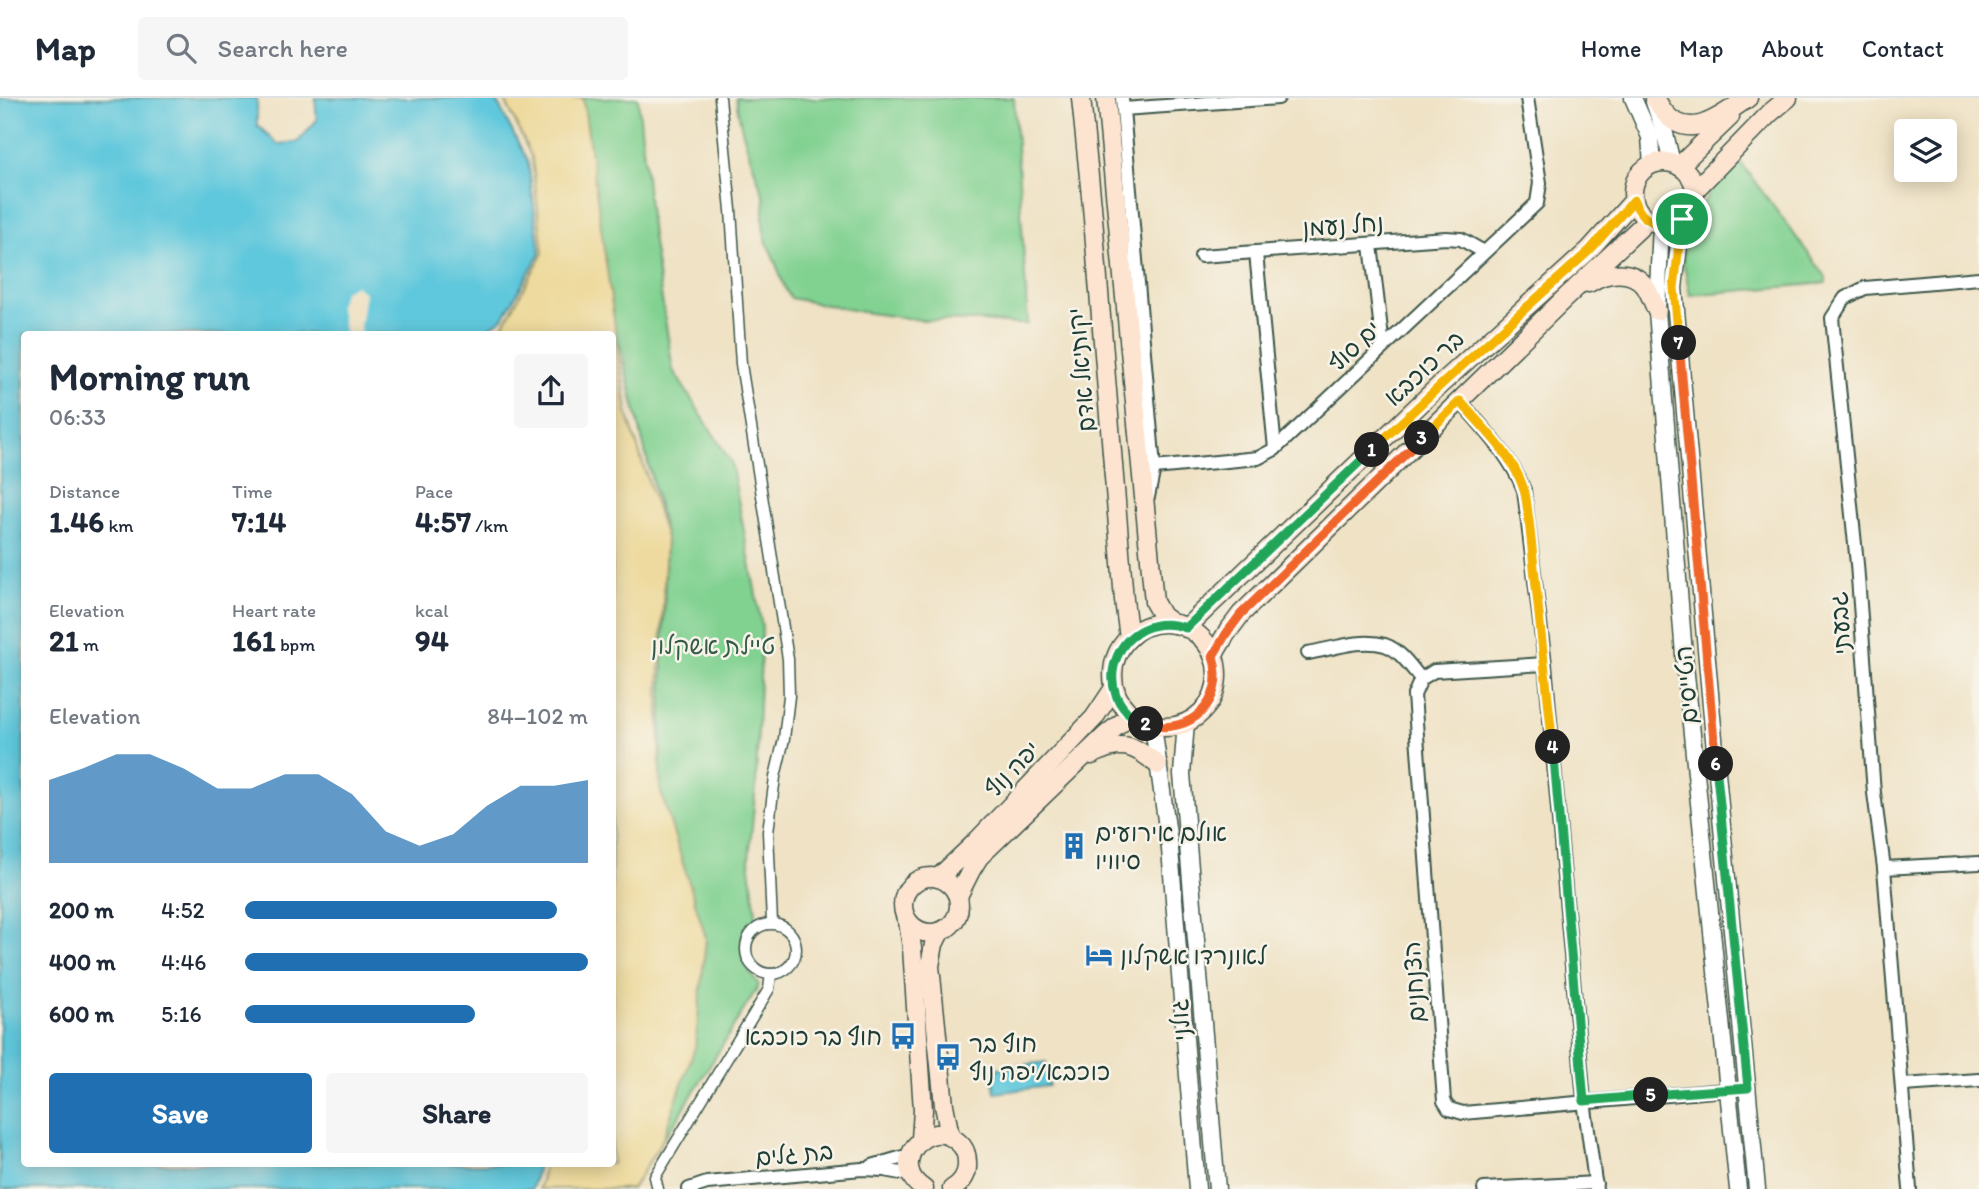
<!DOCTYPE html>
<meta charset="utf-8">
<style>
body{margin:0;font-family:Itim,"Playpen Sans Hebrew",sans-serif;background:#f6f6f7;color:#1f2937;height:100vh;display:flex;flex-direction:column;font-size:26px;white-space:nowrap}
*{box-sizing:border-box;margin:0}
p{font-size:23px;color:#747a83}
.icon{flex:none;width:38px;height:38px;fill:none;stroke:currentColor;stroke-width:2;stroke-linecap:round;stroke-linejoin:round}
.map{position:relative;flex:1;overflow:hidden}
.details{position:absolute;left:21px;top:233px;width:595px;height:836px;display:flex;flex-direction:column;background:#fff;border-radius:7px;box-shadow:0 4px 18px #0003}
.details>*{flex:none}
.tools{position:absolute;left:1894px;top:21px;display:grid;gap:14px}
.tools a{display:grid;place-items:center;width:63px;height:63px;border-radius:7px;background:#fff;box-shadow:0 4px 18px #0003;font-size:35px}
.pin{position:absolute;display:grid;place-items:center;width:60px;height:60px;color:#fff;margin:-30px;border:4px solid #fff;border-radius:50%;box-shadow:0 2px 7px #0007}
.km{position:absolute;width:35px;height:35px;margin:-18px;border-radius:50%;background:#222;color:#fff;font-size:19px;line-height:35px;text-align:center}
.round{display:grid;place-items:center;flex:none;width:74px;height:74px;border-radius:7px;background:#f6f6f7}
.headline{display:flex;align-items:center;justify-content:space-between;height:119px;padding:0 28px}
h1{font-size:38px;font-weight:700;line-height:52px}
.stats{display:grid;grid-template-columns:repeat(3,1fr);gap:10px;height:119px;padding:7px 28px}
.stats div{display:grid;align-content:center}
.stats b{font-size:30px;font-weight:700}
.stats small{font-size:19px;font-weight:400}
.stats p{font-size:19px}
.chart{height:196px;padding:14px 28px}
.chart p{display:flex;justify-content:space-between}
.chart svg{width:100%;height:126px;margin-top:7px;fill:#1f6fb2;opacity:.7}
.primary-button{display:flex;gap:14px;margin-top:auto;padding:14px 28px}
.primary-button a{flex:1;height:80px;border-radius:7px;background:#1f6fb2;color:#fff;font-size:28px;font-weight:700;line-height:80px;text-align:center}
.primary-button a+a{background:#f6f6f7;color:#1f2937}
ul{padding:0 28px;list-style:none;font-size:23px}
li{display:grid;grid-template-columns:112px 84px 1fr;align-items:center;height:52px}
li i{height:18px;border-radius:9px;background:#1f6fb2}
header{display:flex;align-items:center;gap:42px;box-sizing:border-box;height:98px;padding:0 35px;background:#fff;border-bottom:2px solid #e0e1e3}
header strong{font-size:33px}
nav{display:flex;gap:38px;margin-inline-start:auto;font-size:24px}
.search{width:490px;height:63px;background:#f6f6f7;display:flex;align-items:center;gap:18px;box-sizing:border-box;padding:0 24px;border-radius:7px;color:#747a83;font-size:26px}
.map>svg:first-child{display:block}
.green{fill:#81d191;stroke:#508762;stroke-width:2}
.sand{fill:#eeda9e;stroke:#868c69;stroke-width:2}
.water{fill:#60c8dc;stroke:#408288;stroke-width:2}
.pier{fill:#efe2c5}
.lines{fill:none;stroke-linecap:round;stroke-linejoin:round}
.pedestrian-casing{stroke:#3e564a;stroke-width:13}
.minor-casing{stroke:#3e564a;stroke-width:16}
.tertiary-casing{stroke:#3e564a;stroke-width:19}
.secondary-casing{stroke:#3e564a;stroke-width:21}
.pedestrian{stroke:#fff;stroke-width:10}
.minor{stroke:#fff;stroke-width:12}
.tertiary{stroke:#fff;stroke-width:16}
.secondary{stroke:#fde4d1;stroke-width:18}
.split-1-casing{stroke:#fff;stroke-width:14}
.split-2-casing{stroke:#fff;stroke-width:14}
.split-3-casing{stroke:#fff;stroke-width:14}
.split-4-casing{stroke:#fff;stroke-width:14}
.split-5-casing{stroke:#fff;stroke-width:14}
.split-6-casing{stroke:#fff;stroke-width:14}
.split-7-casing{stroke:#fff;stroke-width:14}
.split-8-casing{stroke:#fff;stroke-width:14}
.split-1{stroke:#f5b400;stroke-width:9}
.split-2{stroke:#22a559;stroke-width:9}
.split-3{stroke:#f0652b;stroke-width:9}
.split-4{stroke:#f5b400;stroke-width:9}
.split-5{stroke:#22a559;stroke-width:9}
.split-6{stroke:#22a559;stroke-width:9}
.split-7{stroke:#f0652b;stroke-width:9}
.split-8{stroke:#f5b400;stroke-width:9}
.labels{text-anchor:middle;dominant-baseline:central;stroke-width:5;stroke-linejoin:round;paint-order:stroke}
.street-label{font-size:24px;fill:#1f3d34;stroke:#f7f3e8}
.park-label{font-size:24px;fill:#335b47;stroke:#f7f3e8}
.poi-label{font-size:24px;fill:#1f3d34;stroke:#f7f3e8;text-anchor:start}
</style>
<header>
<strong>Map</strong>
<div class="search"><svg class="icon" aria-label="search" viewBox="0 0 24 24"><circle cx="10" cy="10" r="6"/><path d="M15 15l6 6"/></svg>Search here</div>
<nav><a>Home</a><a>Map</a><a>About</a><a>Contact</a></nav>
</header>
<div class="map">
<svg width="1979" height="1091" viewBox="0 0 1979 1091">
<rect width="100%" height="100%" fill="#f7f3e8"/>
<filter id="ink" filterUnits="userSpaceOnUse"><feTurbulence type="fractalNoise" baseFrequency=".0143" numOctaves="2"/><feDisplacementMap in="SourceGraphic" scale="14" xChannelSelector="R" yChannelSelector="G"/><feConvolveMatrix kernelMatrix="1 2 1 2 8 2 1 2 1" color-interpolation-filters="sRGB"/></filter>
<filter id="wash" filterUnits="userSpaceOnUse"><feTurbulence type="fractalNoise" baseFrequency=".00686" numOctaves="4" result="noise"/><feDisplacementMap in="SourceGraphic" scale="28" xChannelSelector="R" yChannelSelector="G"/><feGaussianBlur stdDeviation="1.57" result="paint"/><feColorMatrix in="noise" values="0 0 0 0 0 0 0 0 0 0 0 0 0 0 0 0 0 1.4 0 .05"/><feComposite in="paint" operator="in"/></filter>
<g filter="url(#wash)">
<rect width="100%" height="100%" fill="#efe2c5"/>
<g class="green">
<path d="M583 0H638L652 138 673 272 731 364 762 529 756 685 749 761 757 824C732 848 741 863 759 887L678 1020 662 1043 695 949 706 840 660 691 666 440 611 211Z"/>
<path d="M736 0H1014L1028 226H1016L982 223 921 222 862 214 791 200C782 189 781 178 776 166 770 150 764 143 763 125 762 117 766 107 764 99 753 66 740 34 736 0Z"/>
<polygon points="1741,65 1826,179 1826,185 1690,197 1683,163 1685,140 1691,126 1713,89"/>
</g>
<polygon class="sand" points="504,0 583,0 627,315 666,440 659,596 660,691 706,840 695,949 662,1043 632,1091 539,1091 545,1066 612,1066 612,236 487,236 504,226 543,155 532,60"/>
<g class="water">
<polygon points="0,0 257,0 257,27 278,46 298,44 317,22 315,0 495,0 528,64 540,155 503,220 480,236 24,236 24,1066 538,1066 532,1091 0,1091"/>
<polygon points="1046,964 1049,988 995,995 992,971"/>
</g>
<polygon class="pier" points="356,187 365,195 360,228 361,236 345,236 339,207 344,193"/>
</g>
<g filter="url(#ink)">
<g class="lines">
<defs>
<g id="pedestrian">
<polyline points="720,0 731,112 741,266 788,561 789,598 784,641 775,679 768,734 772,825"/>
<circle cx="771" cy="851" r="25"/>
<polyline points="658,1091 655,1079 769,891 771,876"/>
</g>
<g id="minor">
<polyline points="1122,0 1154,370 1148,399"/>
<polyline points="1123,11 1278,0"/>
<polyline points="1371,147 1383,249"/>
<polyline points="1256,155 1275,351"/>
<polyline points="1201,158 1446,140 1461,141 1484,154"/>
<path d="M1460 303C1484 331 1510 357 1524 392L1545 566 1584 1003 1596 1091"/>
<polyline points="1154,370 1258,360 1275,351 1537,105 1540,85 1527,0"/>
<path d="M1308 555C1332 551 1361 540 1385 547 1400 552 1411 569 1421 581"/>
<polyline points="1545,566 1434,573 1421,581 1414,597 1444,1003 1449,1011 1463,1015 1748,990"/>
<polyline points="1884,770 1979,765"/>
<polyline points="1903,987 1979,982"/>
<polyline points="872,1068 910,1057"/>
<polyline points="689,1091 707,1085 862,1071 884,1072 911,1077"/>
<polyline points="1484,1091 1596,1085"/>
<polyline points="1910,1091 1884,770 1874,695 1857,466 1832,220 1845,200 1865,190 1979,180"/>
</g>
<g id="tertiary">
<polyline points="1633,0 1650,39 1652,67"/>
<polyline points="1654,4 1665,36 1672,65"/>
<polyline points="1682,121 1674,190 1720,708 1757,1091"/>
<polyline points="1661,126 1657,213 1684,557 1738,1091"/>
<polyline points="1186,624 1182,676 1217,1091"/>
<polyline points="1153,628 1170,751 1197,1091"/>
</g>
<g id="secondary">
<polyline points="1081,0 1092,108 1124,502 1129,540"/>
<polyline points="1106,0 1154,504 1162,518 1173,526"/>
<path d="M1655 0C1658 5 1661 10 1664 14 1690 46 1723 16 1748 0"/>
<circle cx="1664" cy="95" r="31"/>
<polyline points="1679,68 1730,19"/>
<polyline points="1695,92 1770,15 1788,0"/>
<path d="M1589 185C1606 174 1631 170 1645 188 1650 195 1653 205 1657 213"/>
<circle cx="1165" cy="577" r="52"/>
<polyline points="1186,530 1442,285 1589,152 1634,102"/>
<polyline points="1213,558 1226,536 1241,516 1563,202 1648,122"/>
<path d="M1092 657C1120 641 1135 647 1158 667"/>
<circle cx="931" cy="807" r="28"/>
<polyline points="938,780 974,746 1094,620 1114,590"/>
<polyline points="958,798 971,772 979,759 1106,637 1131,617"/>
<polyline points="908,823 912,850 923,1012 921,1041"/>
<polyline points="940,834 934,846 930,868 944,1007 950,1038"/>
<path d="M924 1091C886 1067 928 1016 958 1044 964 1049 967 1056 967 1064 968 1076 962 1085 952 1091"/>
</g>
</defs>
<use href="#pedestrian" class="pedestrian-casing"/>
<use href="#minor" class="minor-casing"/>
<use href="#tertiary" class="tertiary-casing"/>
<use href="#secondary" class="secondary-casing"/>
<use href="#pedestrian" class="pedestrian"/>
<use href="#minor" class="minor"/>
<use href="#tertiary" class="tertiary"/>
<use href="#secondary" class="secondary"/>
</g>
</g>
<g class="lines" filter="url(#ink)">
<defs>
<path id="split-1" d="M1372 352 1443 285 1590 152 1634 102C1641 124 1661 132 1682 121"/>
<path id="split-2" d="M1146 626C1082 599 1119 507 1186 530L1372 352"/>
<path id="split-3" d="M1146 626C1190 639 1227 603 1213 558L1226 536 1241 516 1422 340"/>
<path id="split-4" d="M1422 340 1460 303C1482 329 1512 356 1523 389 1527 399 1527 411 1529 422L1553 649"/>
<polyline id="split-5" points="1553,649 1584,1003 1651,997"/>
<polyline id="split-6" points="1651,997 1748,990 1716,666"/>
<polyline id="split-7" points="1679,245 1716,666"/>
<polyline id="split-8" points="1679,245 1674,190 1682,121"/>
</defs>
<use href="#split-1" class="split-1-casing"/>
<use href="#split-2" class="split-2-casing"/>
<use href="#split-3" class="split-3-casing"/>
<use href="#split-4" class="split-4-casing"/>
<use href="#split-5" class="split-5-casing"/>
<use href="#split-6" class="split-6-casing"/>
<use href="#split-7" class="split-7-casing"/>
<use href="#split-8" class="split-8-casing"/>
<use href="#split-1" class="split-1"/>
<use href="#split-2" class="split-2"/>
<use href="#split-3" class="split-3"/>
<use href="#split-4" class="split-4"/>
<use href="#split-5" class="split-5"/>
<use href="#split-6" class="split-6"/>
<use href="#split-7" class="split-7"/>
<use href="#split-8" class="split-8"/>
</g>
<defs>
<symbol id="building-bare" viewBox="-9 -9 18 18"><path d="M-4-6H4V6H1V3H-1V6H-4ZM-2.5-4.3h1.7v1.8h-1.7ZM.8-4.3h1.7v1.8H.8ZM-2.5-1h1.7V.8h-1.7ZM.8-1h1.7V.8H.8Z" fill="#1f6fb2" stroke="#f7f3e8" stroke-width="2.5" paint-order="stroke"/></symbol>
<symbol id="hotel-bare" viewBox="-9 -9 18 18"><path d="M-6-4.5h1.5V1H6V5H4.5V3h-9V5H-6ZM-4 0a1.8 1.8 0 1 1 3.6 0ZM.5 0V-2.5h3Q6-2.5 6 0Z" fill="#1f6fb2" stroke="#f7f3e8" stroke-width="2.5" paint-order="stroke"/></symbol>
<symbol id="bus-bare" viewBox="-9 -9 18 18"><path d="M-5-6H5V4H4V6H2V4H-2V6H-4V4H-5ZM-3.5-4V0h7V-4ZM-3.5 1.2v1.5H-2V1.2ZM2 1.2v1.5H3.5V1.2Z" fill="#1f6fb2" stroke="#f7f3e8" stroke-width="2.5" paint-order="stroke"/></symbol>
</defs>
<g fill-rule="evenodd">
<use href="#building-bare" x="1055" y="729" width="38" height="38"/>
<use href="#hotel-bare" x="1080" y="838" width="38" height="38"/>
<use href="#bus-bare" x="884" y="919" width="38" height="38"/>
<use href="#bus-bare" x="929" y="940" width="38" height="38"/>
</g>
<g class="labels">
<g class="street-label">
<text transform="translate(1343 127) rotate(-4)">נחל נעמן</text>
<text transform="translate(1354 248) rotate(-43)">ים סוף</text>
<text transform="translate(1424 270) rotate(-43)">בר כוכבא</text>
<text transform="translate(1081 272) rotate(-95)">יקותיאל אדם</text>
<text transform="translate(1840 525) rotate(-94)">גבעתי</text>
<text transform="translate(1686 587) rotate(-95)">הטייסים</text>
<text transform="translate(1012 671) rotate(-46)">יפה נוף</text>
<text transform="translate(1414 884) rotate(-94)">הצנחנים</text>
<text transform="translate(1180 922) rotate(-95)">גולני</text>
<text transform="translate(794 1056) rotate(-5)">בת גלים</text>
</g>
<g class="park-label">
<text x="713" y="547">טיילת אשקלון</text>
</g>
<g class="poi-label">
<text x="1095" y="734">אולם אירועים<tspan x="1095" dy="28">סיוויו</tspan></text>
<text x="1120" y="857">לאונרדו אשקלון</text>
<text x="882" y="938" text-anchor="end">חוף בר כוכבא</text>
<text x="969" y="945">חוף בר<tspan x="969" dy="28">כוכבא/יפה נוף</tspan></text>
</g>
</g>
</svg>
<div class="tools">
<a><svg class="icon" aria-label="layers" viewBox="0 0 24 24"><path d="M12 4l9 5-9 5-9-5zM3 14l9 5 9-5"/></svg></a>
</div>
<div class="pin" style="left:1682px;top:121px;background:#1e9e55"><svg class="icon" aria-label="arrive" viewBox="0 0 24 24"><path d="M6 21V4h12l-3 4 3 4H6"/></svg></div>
<b class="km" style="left:1372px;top:352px">1</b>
<b class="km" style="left:1146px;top:626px">2</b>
<b class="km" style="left:1422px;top:340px">3</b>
<b class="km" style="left:1553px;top:649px">4</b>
<b class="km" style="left:1651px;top:997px">5</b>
<b class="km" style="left:1716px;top:666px">6</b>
<b class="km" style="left:1679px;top:245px">7</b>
<section class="details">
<div class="headline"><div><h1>Morning run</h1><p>06:33</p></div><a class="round"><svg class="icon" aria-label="share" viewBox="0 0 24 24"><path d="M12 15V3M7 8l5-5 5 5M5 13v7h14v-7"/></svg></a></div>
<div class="stats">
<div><p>Distance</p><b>1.46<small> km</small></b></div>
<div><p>Time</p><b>7:14</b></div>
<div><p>Pace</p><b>4:57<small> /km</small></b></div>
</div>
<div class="stats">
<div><p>Elevation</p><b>21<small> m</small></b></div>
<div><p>Heart rate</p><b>161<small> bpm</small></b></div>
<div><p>kcal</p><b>94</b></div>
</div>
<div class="chart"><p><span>Elevation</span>84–102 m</p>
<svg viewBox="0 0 160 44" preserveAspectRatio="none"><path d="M0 44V15L10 11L20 6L30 6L40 11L50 18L60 18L70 13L80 13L90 20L100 33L110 38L120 34L130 24L140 17L150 17L160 15V44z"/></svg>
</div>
<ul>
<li><b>200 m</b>4:52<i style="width:91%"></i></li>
<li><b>400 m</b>4:46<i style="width:100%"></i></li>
<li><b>600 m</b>5:16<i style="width:67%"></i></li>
</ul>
<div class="primary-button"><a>Save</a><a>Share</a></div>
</section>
</div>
